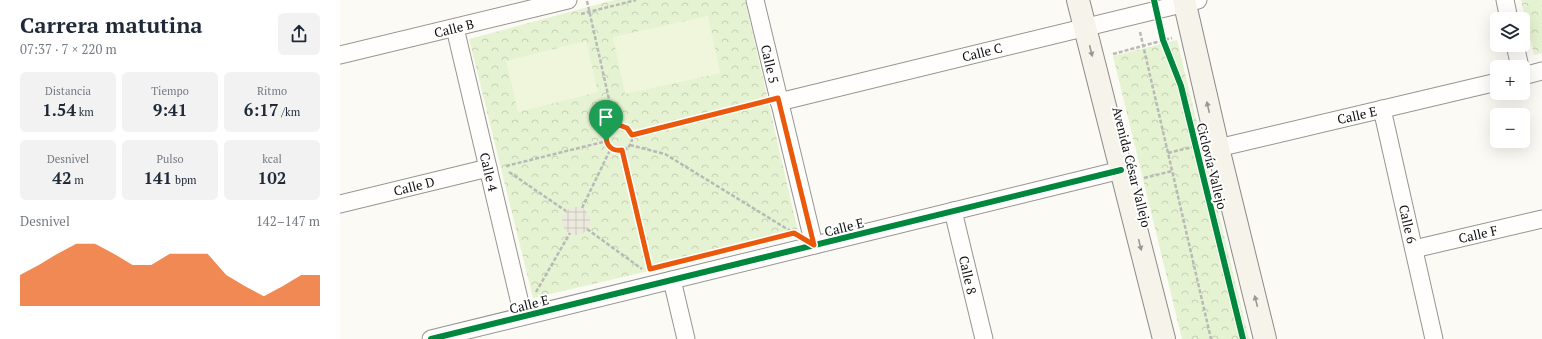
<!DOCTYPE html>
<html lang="es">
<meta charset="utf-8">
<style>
body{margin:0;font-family:"PT Serif",serif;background:#f2f2f3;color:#1f2937;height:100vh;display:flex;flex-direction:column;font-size:15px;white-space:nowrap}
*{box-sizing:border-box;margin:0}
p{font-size:13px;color:#747a83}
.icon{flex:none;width:22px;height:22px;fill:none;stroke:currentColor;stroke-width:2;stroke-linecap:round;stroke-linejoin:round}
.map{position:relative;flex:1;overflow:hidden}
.drawer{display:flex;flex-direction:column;background:#fff;width:340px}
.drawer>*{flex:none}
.fabs{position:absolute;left:1150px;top:12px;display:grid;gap:8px}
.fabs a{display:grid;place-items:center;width:40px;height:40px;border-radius:6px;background:#fff;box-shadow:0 4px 16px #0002;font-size:20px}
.pin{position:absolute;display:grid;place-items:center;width:34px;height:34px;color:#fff;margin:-41px -17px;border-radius:50% 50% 50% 0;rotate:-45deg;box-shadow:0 0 4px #0007}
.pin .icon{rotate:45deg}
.round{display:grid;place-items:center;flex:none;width:42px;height:42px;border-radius:6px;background:#f2f2f3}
.overview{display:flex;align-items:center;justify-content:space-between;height:68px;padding:0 20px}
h1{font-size:22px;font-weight:700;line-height:30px}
.metrics{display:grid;grid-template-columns:repeat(3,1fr);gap:6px;height:68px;padding:4px 20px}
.metrics div{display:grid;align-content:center;border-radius:6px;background:#f2f2f3;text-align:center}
.metrics b{font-size:17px;font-weight:700}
.metrics small{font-size:11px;font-weight:400}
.metrics p{font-size:11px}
.chart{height:112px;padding:8px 20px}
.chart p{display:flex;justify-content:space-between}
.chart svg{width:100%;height:72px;margin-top:4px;fill:#ea580c;opacity:.7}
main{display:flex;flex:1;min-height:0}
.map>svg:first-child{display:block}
.park{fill:url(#park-crowns)}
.pitch{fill:#f0f6dc}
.plaza{fill:url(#plaza-grid)}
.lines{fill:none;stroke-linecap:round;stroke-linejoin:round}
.minor-casing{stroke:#969592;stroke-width:19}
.secondary-casing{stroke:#8c8b89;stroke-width:24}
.path{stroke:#b9b9b8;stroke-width:2.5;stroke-dasharray:4 2;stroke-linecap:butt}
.minor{stroke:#fffefd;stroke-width:17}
.secondary{stroke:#f5f3ea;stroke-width:22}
.cycleway-casing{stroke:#fff;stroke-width:8}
.cycleway{stroke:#00873e;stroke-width:6}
.oneway{fill:#999892}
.route-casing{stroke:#fff;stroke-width:8}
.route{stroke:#ea580c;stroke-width:5}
.labels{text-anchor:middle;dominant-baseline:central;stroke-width:4;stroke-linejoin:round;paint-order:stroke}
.street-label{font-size:13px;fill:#0f0f0f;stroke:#fff}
</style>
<main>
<section class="drawer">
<div class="overview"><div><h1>Carrera matutina</h1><p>07:37 · 7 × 220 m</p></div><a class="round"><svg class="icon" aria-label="share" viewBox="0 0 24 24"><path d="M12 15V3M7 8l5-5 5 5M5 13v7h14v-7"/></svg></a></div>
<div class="metrics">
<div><p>Distancia</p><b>1.54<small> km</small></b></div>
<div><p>Tiempo</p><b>9:41</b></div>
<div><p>Ritmo</p><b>6:17<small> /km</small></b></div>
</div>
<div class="metrics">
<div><p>Desnivel</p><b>42<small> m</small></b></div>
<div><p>Pulso</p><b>141<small> bpm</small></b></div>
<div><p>kcal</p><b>102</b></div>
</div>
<div class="chart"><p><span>Desnivel</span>142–147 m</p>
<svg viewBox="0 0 160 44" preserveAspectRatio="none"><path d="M0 44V25L10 19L20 12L30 6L40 6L50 12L60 19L70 19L80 12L90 12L100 12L110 25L120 32L130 38L140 32L150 25L160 25V44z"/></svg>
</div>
</section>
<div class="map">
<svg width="1202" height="339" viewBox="0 0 1202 339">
<defs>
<pattern id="park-crowns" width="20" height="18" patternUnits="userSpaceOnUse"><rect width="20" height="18" fill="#e6f3d2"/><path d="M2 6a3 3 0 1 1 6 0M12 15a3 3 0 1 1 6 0" fill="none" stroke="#c4cfb3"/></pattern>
<pattern id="plaza-grid" width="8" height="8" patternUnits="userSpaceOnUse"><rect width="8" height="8" fill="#ede9df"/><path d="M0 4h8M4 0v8" fill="none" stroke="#cac7be"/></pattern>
</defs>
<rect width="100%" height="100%" fill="#fcfaf4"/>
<g class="park">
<polygon points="274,0 405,0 459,236 193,298 129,39"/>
<polygon points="1181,0 1202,0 1202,53 1194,55"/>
<polygon points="837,40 909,339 842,339 773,56"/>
</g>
<g class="pitch">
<polygon points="368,16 380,73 285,94 273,37"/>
<polygon points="246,41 258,92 178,112 166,61"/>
</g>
<circle class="plaza" cx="236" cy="221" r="14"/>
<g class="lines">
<defs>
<g id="minor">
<polyline points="415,0 474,245"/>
<polyline points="1165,0 1169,19"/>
<polyline points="115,28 183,316"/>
<polyline points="1175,45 1180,67"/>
<polyline points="0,55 228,0"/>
<polyline points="1183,76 1202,71"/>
<polyline points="439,102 858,0"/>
<polyline points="1042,109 1094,339"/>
<polyline points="878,148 1157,82"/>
<polyline points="0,204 148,168"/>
<polyline points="613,211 644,339"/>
<polyline points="1074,249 1202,219"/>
<polyline points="332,280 346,339"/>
<polyline points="91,339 781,170"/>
</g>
<g id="secondary">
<polyline points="738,0 824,339"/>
<polyline points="844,0 878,148 925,339"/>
</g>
</defs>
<use href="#minor" class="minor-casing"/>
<use href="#secondary" class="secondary-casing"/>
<g class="path">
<polyline points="247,1 275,126"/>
<polyline points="241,14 296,0"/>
<polyline points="800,32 871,339"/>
<polyline points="773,54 832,38"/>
<circle cx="279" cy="138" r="13"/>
<polyline points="292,135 421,102"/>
<polyline points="290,145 325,154 452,232"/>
<polyline points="282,150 310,266"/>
<polyline points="828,153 856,146"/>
<polyline points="166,166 267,141"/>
<polyline points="169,172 226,211"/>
<polyline points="804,178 832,171"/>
<polyline points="242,208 271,148"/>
<polyline points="247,229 302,269"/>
<polyline points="196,292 230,233"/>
</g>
<use href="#minor" class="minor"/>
<use href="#secondary" class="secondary"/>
<defs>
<g id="cycleway">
<polyline points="814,0 823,40 841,86 903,339"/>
<polyline points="91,339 781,170"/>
</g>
</defs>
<use href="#cycleway" class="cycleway-casing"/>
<use href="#cycleway" class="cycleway"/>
</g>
<defs><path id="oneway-solid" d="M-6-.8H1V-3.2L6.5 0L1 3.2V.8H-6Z"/></defs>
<g class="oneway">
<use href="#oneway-solid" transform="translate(751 51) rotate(76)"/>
<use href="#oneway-solid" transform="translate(868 107) rotate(-103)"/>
<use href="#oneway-solid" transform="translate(800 245) rotate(76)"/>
<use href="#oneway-solid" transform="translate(916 301) rotate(-104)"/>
</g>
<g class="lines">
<defs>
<path id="route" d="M438 98 474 245 454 233 310 269 282 150C270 152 263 142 268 131L279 125 287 128 292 135Z"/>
</defs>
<use href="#route" class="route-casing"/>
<use href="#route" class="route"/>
</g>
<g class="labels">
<g class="street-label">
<text transform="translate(114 28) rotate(-14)">Calle B</text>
<text transform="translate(642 52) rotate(-14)">Calle C</text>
<text transform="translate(430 64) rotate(77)">Calle 5</text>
<text transform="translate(1017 115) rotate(-13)">Calle E</text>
<text transform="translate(872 166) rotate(76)">Ciclovía Vallejo</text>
<text transform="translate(792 167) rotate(76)">Avenida César Vallejo</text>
<text transform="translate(149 172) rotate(76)">Calle 4</text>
<text transform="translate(74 186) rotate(-14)">Calle D</text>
<text transform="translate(1068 224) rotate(77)">Calle 6</text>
<text transform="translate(504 227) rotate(-14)">Calle E</text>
<text transform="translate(1138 234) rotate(-13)">Calle F</text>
<text transform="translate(628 275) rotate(77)">Calle 8</text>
<text transform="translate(189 304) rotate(-14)">Calle E</text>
</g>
</g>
</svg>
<div class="fabs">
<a><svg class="icon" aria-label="layers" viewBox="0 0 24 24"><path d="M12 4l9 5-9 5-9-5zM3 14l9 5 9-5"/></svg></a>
<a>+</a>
<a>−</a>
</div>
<div class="pin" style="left:266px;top:141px;background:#1e9e55"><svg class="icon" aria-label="arrive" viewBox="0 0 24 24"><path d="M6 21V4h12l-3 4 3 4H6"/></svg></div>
</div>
</main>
